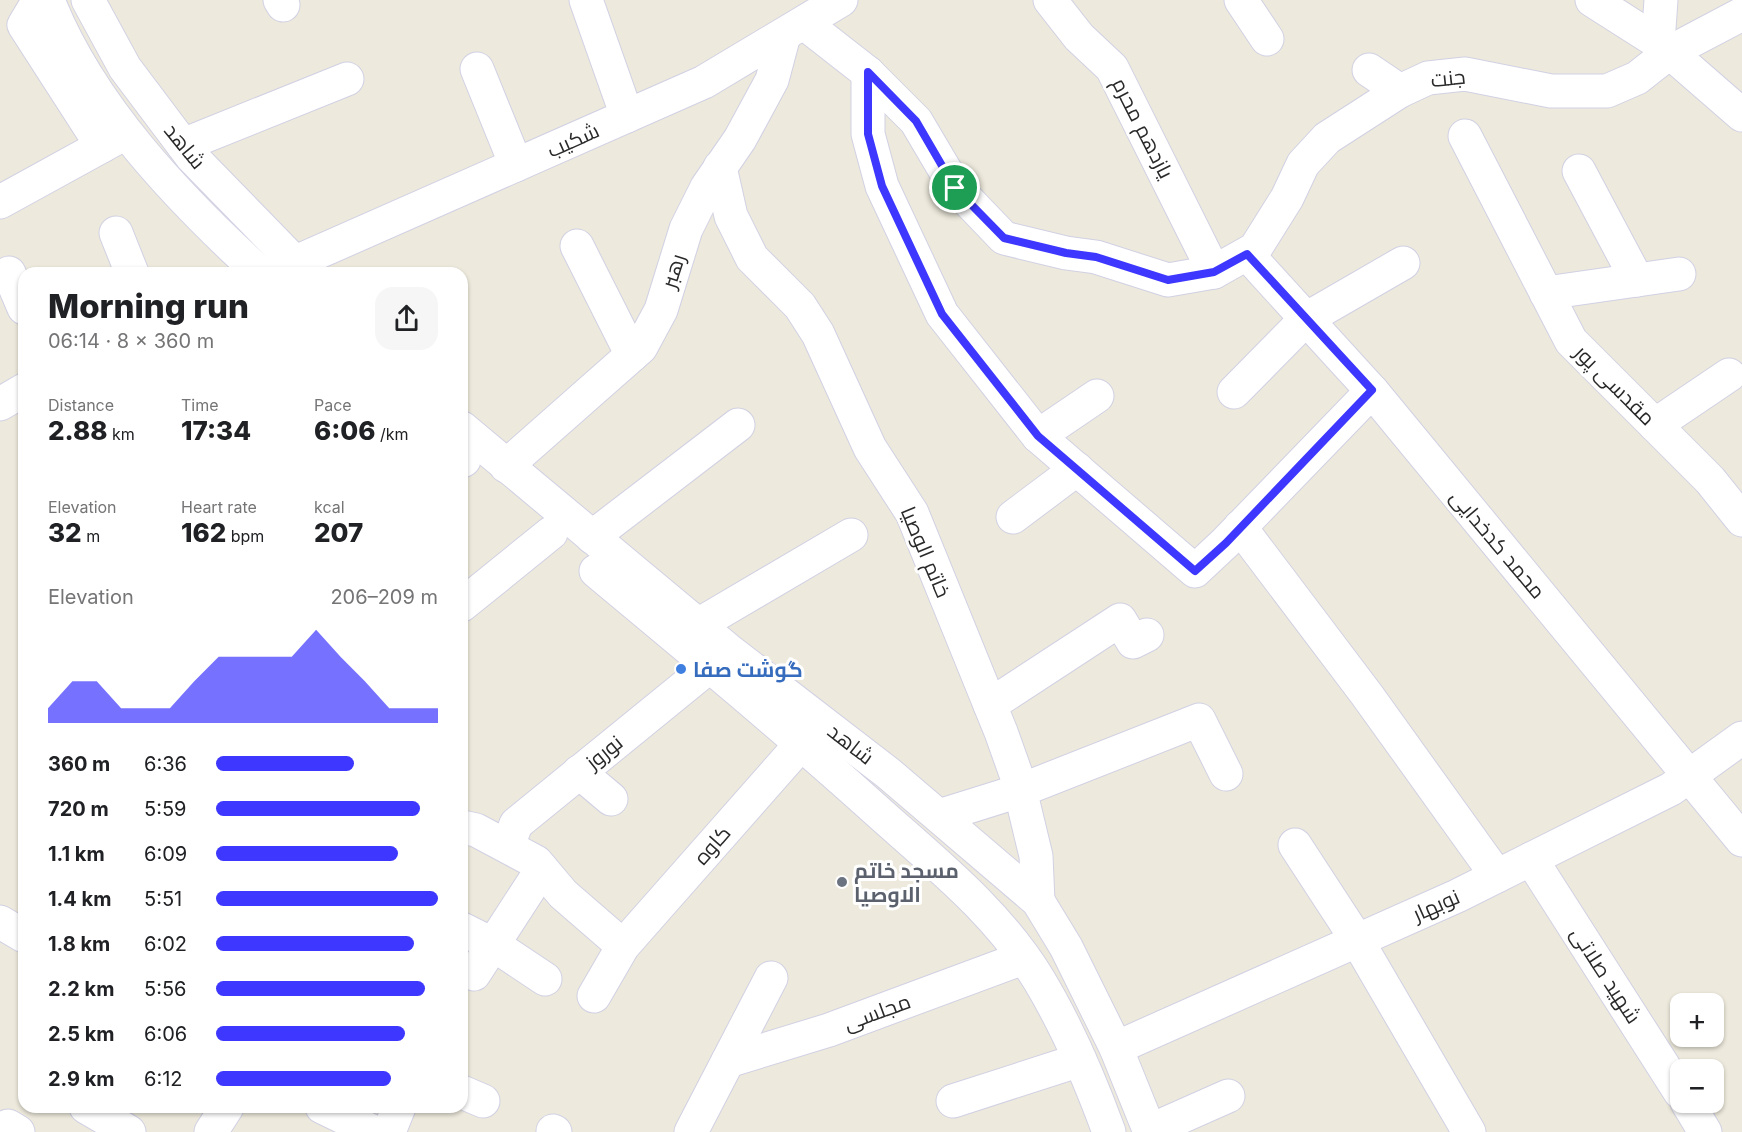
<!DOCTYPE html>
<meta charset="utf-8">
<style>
body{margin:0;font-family:Inter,Cairo,sans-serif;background:#f6f6f6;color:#202124;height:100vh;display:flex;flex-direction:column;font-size:22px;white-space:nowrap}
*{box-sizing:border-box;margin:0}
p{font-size:20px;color:#757577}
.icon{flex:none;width:33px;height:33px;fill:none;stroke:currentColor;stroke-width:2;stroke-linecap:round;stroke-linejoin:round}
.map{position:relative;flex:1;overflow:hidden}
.side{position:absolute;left:18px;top:267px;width:450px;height:846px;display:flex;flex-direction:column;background:#fff;border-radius:18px;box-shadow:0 2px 4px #0004}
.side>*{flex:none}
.buttons{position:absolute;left:1670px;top:993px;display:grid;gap:12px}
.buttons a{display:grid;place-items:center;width:54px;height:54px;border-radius:12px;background:#fff;box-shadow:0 2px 4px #0004;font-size:30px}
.pin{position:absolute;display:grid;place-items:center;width:51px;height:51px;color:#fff;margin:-26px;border:3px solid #fff;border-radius:50%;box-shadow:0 2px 6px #0007}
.round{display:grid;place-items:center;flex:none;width:63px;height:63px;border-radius:18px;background:#f6f6f6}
.overview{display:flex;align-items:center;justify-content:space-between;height:102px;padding:0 30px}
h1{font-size:33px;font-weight:800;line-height:45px}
.figures{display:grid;grid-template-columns:repeat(3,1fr);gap:9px;height:102px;padding:6px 30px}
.figures div{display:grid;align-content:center}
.figures b{font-size:26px;font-weight:800}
.figures small{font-size:16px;font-weight:400}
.figures p{font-size:16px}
.chart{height:168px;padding:12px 30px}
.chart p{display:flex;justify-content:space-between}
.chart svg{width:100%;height:108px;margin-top:6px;fill:#3d37ff;opacity:.7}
ul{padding:0 30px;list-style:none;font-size:20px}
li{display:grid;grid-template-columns:96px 72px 1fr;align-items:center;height:45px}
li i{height:15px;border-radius:8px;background:#3d37ff}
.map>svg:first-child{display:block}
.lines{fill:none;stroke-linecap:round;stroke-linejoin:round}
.street-casing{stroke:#d1d1e4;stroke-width:35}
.secondary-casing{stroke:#d1d1e4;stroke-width:35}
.street{stroke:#fff;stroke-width:33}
.secondary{stroke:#fff;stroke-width:33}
.route-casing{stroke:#fff;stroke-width:12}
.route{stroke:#3d37ff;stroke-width:8}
.shop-dot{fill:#3f7fe0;stroke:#fff;stroke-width:2}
.worship-dot{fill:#6b7280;stroke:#fff;stroke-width:2}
.labels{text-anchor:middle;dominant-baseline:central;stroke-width:6;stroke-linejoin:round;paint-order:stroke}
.street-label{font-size:21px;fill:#2a2a2a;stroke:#fff}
.shop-label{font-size:21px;font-weight:bold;fill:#366cbe;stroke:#fff;text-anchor:start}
.worship-label{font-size:21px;font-weight:bold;fill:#5b616d;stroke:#fff;text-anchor:start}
</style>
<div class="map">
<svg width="1742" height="1132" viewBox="0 0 1742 1132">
<rect width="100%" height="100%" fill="#ede9dc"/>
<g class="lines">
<defs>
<g id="street">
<polyline points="39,0 24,25 102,146"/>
<polyline points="280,0 283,5"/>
<polyline points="586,0 627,116"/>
<polyline points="1050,0 1079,37 1112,68 1214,272"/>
<polyline points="1241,0 1267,39"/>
<polyline points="1592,0 1658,42 1742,115"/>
<polyline points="804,23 868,73 916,121 955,187 1004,238 1066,253 1096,257 1168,280 1214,272 1255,249 1287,198 1303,164 1327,138 1400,91 1428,78 1465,74 1551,91 1607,91 1637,78 1670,52 1742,14"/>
<polyline points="1658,42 1661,0"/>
<polyline points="477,69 516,165"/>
<polyline points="1369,70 1400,91"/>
<polyline points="868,73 868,134 882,186 942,314 1038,436 1195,571 1226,542 1372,391"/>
<polyline points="1465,136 1571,341 1710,480 1742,520"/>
<polyline points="183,145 347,79"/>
<polyline points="720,167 731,216 752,258 800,306 818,334 870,448 912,513 1001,732 1017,777 1036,856 1038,901"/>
<polyline points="1579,171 1637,280"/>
<polyline points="0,202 122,135"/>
<polyline points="116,233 132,273"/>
<polyline points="577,246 632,355"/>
<polyline points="1247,254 1372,391 1742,840"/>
<polyline points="9,273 24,308"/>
<polyline points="1546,293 1679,274"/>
<polyline points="1234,392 1306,319 1403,263"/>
<polyline points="1655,425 1729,375"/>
<polyline points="1038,436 1097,396"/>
<polyline points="462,461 464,460"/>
<polyline points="506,466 641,347 661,310 686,229 707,187 740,139 772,80 784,35"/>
<polyline points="1013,517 1077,469"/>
<polyline points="1240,527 1367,695 1497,876"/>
<polyline points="592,537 738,425"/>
<polyline points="462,605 551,533"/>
<polyline points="698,625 851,535"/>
<polyline points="990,705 1120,620 1133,642 1147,635"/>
<polyline points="579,772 611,799"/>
<polyline points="939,816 1019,791 1199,720 1226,774"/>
<polyline points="462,827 476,830 536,862 563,894 623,946"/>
<polyline points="1295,845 1357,940 1469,1132"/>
<polyline points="508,846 516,824 710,666"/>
<polyline points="1531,859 1680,1092"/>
<polyline points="0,922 24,936"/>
<polyline points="462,929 494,945 545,979"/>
<polyline points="474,974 542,869"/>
<polyline points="594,996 623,946 801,744"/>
<polyline points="1116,1048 1457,896 1671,789 1742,738"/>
<polyline points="728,1061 829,1030 1023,958"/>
<polyline points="462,1092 483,1101"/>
<polyline points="953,1101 1080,1060"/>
<polyline points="1687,1102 1705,1132"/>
<polyline points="86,1107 129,1132"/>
<polyline points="322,1107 374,1132"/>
<polyline points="8,1126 18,1132"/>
<polyline points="553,1131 555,1132"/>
<polyline points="1149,1131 1228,1096"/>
<polyline points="211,1132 227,1107"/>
<polyline points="389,1132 399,1107"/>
<polyline points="691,1132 771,978"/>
</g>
<g id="secondary">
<path d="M48 0C89 105 178 198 260 273"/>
<polyline points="88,0 125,68 192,157 305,273"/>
<polyline points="271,273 704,82 841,0"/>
<polyline points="0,404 24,390"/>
<polyline points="462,428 727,649 888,773 1038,901 1066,947 1116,1048 1150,1132"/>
<path d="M596 571C691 650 785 728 876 810 935 863 997 911 1039 980 1068 1028 1090 1080 1109 1132"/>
</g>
</defs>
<use href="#street" class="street-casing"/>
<use href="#secondary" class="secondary-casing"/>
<use href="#street" class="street"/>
<use href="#secondary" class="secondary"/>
</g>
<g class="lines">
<defs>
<polygon id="route" points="868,72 916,121 955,188 1004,238 1066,253 1096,257 1168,280 1214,272 1247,254 1372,390 1226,543 1195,571 1038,436 942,314 882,186 868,134"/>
</defs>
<use href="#route" class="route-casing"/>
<use href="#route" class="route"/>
</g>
<circle class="shop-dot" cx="681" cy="669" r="6"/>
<circle class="worship-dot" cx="842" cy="882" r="6"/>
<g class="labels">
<g class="street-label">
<text transform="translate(1448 78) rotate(-6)">جنت</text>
<text transform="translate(1143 128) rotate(63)">یازدهم محرم</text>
<text transform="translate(573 140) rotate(-24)">شکیب</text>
<text transform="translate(185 146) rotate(51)">شاهد</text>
<text transform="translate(673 271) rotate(-72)">رهبر</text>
<text transform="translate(1615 385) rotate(45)">مقدسی پور</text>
<text transform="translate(1498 544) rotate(50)">محمد کدخدایی</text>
<text transform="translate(926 552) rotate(67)">خاتم الوصیا</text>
<text transform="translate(851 744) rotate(38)">شاهد</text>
<text transform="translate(604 752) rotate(-39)">نوروز</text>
<text transform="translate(712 845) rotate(-49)">کاوه</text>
<text transform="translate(1436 905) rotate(-24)">نوبهار</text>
<text transform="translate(1606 975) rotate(57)">شهید صلاتی</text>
<text transform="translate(877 1012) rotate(-20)">مجلسی</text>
</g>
<g class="shop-label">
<text x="693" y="669">گوشت صفا</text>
</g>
<g class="worship-label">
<text x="854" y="870">مسجد خاتم<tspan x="854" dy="24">الاوصیا</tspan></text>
</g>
</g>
</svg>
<div class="buttons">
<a>+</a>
<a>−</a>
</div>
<div class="pin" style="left:955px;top:188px;background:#1e9e55"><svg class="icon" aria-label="arrive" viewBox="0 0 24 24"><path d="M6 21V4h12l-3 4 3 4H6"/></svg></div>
<section class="side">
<div class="overview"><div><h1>Morning run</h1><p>06:14 · 8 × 360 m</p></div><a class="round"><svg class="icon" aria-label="share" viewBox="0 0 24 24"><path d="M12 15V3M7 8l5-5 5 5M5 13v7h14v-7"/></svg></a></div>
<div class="figures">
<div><p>Distance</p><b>2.88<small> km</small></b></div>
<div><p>Time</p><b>17:34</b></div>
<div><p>Pace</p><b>6:06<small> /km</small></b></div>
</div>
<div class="figures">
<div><p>Elevation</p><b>32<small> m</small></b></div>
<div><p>Heart rate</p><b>162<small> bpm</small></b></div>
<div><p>kcal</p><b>207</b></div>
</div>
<div class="chart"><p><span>Elevation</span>206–209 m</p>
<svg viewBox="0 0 160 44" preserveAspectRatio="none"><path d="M0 44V38L10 27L20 27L30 38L40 38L50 38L60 27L70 17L80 17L90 17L100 17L110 6L120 17L130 27L140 38L150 38L160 38V44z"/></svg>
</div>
<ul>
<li><b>360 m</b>6:36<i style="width:62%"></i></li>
<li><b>720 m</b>5:59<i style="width:92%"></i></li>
<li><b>1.1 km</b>6:09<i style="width:82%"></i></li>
<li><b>1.4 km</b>5:51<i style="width:100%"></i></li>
<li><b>1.8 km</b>6:02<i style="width:89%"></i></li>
<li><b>2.2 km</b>5:56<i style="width:94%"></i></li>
<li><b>2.5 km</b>6:06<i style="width:85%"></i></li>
<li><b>2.9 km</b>6:12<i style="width:79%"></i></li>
</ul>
</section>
</div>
